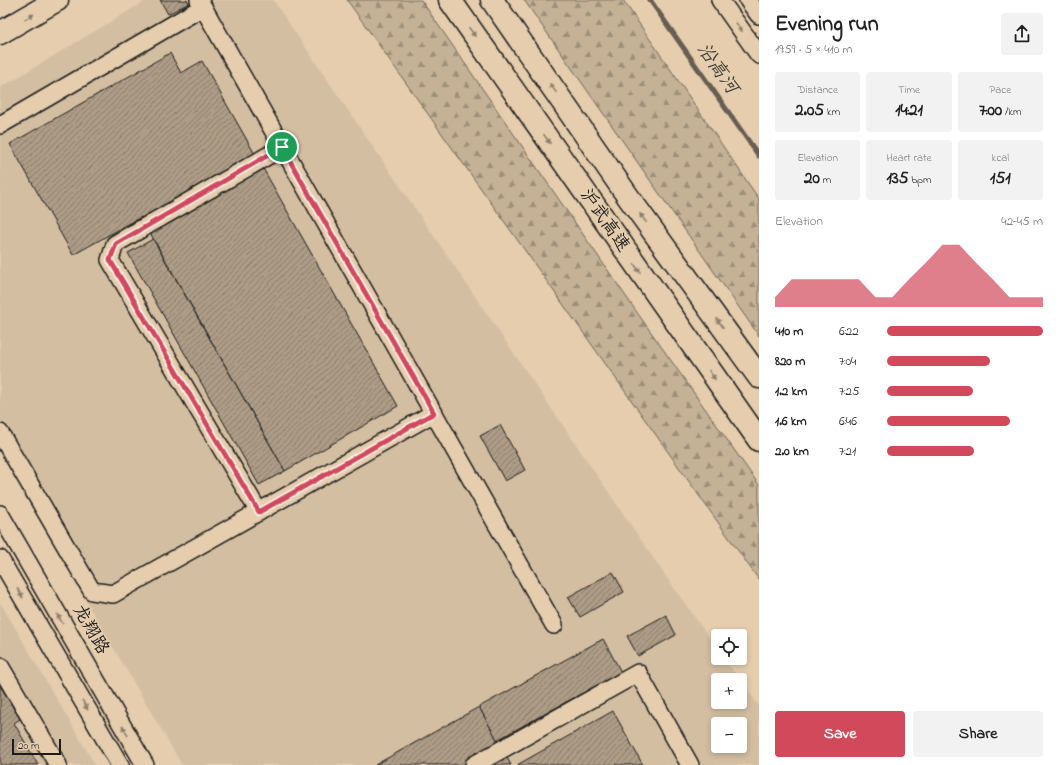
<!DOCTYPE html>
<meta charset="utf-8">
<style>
body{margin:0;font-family:"Indie Flower","LXGW WenKai TC",sans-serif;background:#f2f2f2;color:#222;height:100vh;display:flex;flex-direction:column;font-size:15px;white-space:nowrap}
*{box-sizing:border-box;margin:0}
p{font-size:13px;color:#767676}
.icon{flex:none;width:22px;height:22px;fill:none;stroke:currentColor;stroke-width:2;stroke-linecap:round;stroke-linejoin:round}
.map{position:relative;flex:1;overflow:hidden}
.sheet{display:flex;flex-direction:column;background:#fff;width:300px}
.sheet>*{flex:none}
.fabs{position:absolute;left:711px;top:629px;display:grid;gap:8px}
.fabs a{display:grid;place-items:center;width:36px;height:36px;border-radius:4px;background:#fff;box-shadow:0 2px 6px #0003;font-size:20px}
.scale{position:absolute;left:12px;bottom:10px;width:49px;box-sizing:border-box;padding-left:4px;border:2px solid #1c1c1c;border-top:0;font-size:11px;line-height:14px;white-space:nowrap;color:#1c1c1c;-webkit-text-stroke:3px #e5cdae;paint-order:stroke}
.pin{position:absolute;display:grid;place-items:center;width:34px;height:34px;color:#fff;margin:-17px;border:2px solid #fff;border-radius:50%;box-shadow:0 1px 4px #0007}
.round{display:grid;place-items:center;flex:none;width:42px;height:42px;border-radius:4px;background:#f2f2f2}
.summary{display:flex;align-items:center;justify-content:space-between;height:68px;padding:0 16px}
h1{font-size:22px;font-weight:800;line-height:30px}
.stats{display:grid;grid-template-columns:repeat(3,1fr);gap:6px;height:68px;padding:4px 16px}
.stats div{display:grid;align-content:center;border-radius:4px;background:#f2f2f2;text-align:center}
.stats b{font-size:17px;font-weight:800}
.stats small{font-size:11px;font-weight:400}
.stats p{font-size:11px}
.chart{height:112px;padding:8px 16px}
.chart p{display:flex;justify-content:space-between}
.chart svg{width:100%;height:72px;margin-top:4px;fill:#d1495b;opacity:.7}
.action{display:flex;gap:8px;margin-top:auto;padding:8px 16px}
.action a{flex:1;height:46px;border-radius:4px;background:#d1495b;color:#fff;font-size:16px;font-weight:800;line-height:46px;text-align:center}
.action a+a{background:#f2f2f2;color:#222}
ul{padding:0 16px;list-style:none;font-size:13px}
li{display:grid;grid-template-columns:64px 48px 1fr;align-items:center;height:30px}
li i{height:10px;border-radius:5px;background:#d1495b}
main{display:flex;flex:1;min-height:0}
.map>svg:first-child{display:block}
.built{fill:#d4bea2;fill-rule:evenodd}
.forest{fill:url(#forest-firs);stroke:#706659}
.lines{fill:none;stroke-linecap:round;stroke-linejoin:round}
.stream{stroke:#665d52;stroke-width:5}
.building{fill:url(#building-hatch);stroke:#1c1c1c}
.minor-casing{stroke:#1c1c1c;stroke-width:20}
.major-casing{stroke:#1c1c1c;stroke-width:25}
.highway-casing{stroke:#1c1c1c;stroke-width:25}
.minor{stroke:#e5cdae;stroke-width:17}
.major{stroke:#e5cdae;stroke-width:22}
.highway{stroke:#e5cdae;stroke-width:22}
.oneway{fill:#8b7d6c}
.route-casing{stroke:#fff;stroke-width:8}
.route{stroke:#d1495b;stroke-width:5}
.labels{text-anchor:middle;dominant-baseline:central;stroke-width:3;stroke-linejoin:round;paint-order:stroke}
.street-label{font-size:18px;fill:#1c1c1c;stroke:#e5cdae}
.water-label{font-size:19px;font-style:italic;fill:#413d37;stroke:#e5cdae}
</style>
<main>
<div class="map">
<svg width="759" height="765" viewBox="0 0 759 765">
<defs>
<pattern id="forest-firs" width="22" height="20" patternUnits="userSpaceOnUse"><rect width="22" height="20" fill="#c4b196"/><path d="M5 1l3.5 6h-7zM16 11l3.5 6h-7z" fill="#9e8f7a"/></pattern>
<pattern id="building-hatch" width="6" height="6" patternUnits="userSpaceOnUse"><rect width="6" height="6" fill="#ad9c86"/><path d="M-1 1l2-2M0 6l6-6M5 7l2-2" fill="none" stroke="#8c7e6d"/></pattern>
</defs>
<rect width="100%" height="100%" fill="#e5cdae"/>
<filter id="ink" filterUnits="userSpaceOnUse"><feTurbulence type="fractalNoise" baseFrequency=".025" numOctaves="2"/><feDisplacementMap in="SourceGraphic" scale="8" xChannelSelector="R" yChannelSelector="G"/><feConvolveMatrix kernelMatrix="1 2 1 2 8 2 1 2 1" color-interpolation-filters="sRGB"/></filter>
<g filter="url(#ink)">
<g class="built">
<path d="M147 0H273L669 581 718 650V658H724L759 706V765H182L0 454V88ZM718 680H740V702H718ZM718 724H740V746H718Z"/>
<polygon points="0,602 95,765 0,765"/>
</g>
<g class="forest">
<polygon points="347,0 421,0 636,311 759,485 759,580"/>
<polygon points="524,0 623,0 759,199 759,336"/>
</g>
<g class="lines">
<polyline class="stream" points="650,0 759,156"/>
</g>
<g class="building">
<polygon points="160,0 187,0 189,3 168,14"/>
<polygon points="170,53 181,73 202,61 398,406 285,471 141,217 73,255 10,144"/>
<polygon points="153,239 285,471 259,485 128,253"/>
<polygon points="500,425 525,470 505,481 480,436"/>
<polygon points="613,572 624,592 580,617 568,597"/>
<polygon points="666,615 676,635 638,656 627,636"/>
<polygon points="603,639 621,672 497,740 479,707"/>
<polygon points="0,685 20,719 14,723 38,765 0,765"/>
<polygon points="479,707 511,765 375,765"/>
<polygon points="613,711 643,765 517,765"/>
</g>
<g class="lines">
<defs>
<g id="minor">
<polyline points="199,0 554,625"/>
<polyline points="720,0 759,55"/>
<polyline points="748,0 759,15"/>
<polyline points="0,125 203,7"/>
<polyline points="0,433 92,591 113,594 434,413"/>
<polyline points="259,512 110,260 115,244 283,147"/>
<polyline points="0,514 145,765"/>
<polyline points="0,559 120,765"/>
<polyline points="0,666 58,765"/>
<polyline points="474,765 638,673 690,765"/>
</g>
<polyline id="major" points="0,33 57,0"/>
<g id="highway">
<polyline points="450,0 759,440"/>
<polyline points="492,0 629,198 759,377"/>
</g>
</defs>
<use href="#minor" class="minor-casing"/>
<use href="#major" class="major-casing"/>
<use href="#highway" class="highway-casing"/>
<use href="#minor" class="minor"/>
<use href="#major" class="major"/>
<use href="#highway" class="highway"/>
</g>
<defs><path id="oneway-solid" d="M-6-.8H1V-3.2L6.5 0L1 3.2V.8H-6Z"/></defs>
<g class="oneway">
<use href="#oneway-solid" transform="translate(29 17) rotate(-30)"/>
<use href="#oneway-solid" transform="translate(739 27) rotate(54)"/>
<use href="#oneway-solid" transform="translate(472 32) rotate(55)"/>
<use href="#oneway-solid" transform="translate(553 88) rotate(-125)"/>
<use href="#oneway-solid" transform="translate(547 139) rotate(55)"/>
<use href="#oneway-solid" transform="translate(643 218) rotate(-126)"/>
<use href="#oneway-solid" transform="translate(637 268) rotate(55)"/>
<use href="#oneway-solid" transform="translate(720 323) rotate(-126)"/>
<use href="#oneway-solid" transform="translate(712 375) rotate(55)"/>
<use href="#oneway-solid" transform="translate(20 593) rotate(60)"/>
<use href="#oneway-solid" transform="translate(60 619) rotate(-120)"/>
<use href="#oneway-solid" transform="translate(85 705) rotate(60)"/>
<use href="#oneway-solid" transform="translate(125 731) rotate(-120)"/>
</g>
</g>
<g class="lines" filter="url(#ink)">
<defs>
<polygon id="route" points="282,147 434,413 259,512 110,260 116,244"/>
</defs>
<use href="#route" class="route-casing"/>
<use href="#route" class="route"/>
</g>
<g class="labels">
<g class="street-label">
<text transform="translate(604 221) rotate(55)">沪武高速</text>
<text transform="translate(90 630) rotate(60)">龙翔路</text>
</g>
<g class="water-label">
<text transform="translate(717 69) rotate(55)">沿高河</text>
</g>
</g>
</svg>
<div class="fabs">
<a><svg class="icon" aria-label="locate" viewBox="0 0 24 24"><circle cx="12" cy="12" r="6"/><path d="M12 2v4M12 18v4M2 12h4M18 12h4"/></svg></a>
<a>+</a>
<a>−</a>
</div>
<div class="scale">20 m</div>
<div class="pin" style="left:282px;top:147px;background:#1e9e55"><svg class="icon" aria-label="arrive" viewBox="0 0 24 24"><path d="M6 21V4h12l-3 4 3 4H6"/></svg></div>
</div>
<section class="sheet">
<div class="summary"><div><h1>Evening run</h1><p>19:59 · 5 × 410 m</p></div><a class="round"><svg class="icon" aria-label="share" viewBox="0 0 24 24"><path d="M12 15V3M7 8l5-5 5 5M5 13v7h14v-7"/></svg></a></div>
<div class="stats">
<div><p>Distance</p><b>2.05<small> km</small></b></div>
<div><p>Time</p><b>14:21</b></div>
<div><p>Pace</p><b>7:00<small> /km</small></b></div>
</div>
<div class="stats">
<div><p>Elevation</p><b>20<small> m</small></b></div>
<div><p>Heart rate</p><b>135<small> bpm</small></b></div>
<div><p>kcal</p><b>151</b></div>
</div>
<div class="chart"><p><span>Elevation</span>42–45 m</p>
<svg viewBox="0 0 160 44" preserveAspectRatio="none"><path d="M0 44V38L10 27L20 27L30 27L40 27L50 27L60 38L70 38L80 27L90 17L100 6L110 6L120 17L130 27L140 38L150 38L160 38V44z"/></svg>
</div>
<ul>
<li><b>410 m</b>6:22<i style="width:100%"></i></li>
<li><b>820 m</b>7:04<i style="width:66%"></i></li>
<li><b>1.2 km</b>7:25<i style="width:55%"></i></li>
<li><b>1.6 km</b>6:46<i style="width:79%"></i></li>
<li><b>2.0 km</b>7:21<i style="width:56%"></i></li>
</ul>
<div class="action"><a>Save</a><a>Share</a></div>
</section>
</main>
